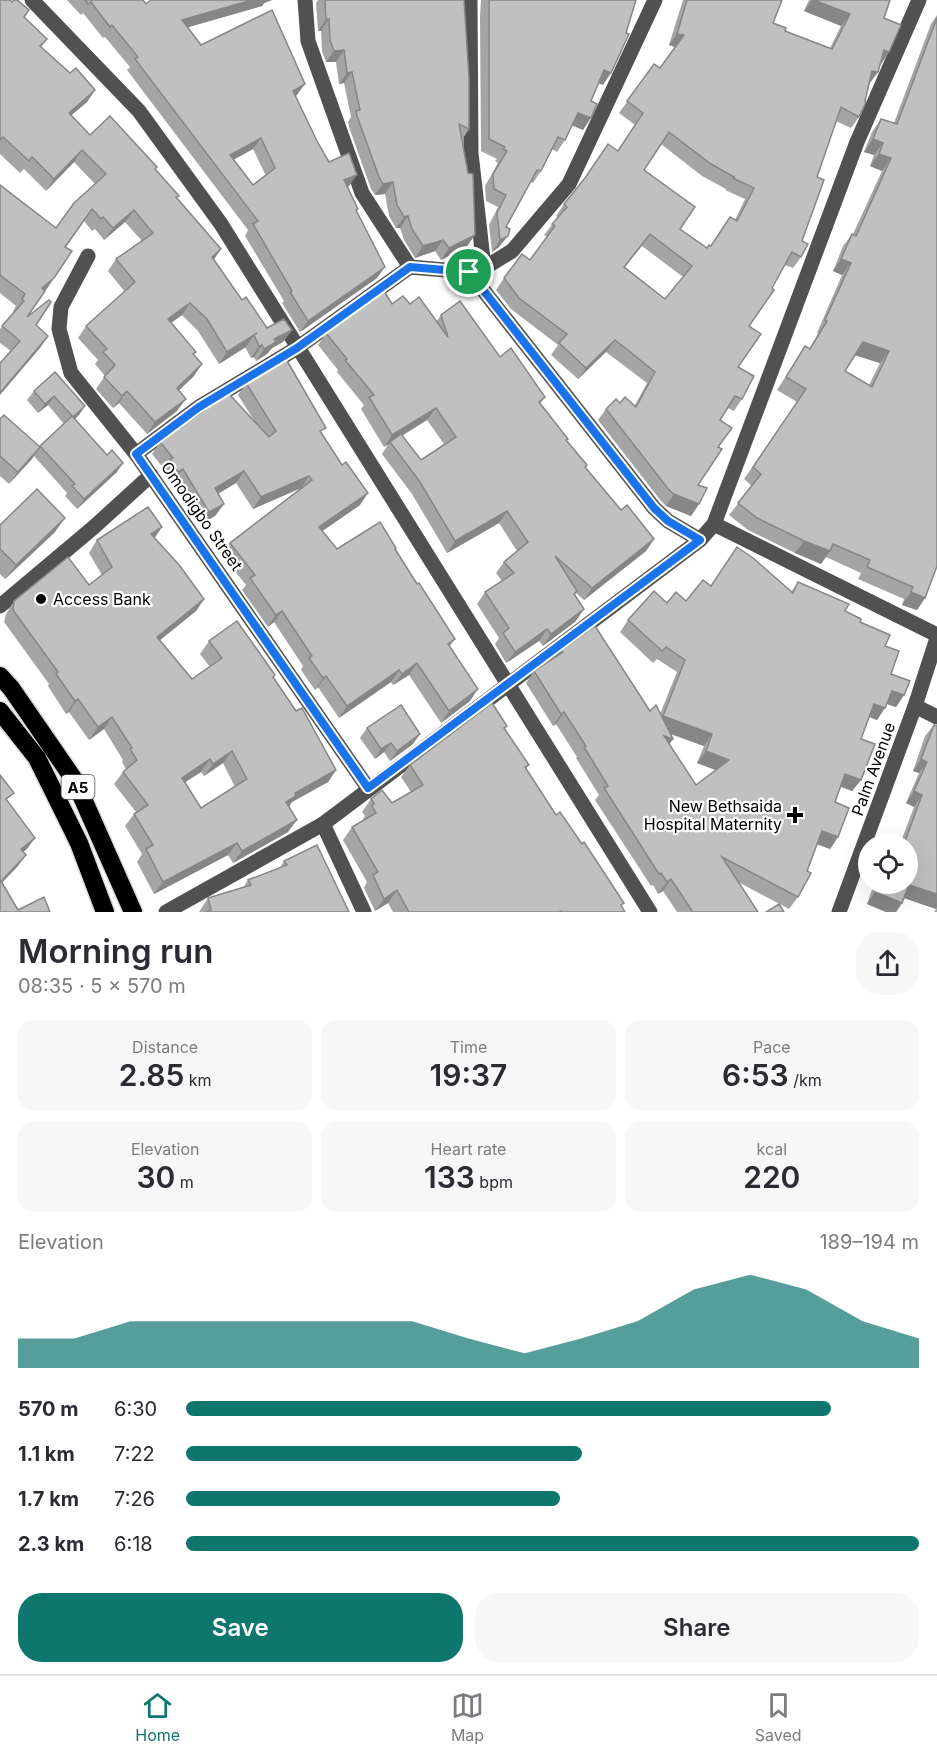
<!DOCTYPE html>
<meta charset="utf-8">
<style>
body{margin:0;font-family:Inter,sans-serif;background:#f7f7f7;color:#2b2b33;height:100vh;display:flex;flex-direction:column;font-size:22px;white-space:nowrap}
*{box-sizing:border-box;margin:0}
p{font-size:20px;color:#7c7c81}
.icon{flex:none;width:33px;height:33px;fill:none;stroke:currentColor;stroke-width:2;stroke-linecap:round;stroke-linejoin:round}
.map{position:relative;height:912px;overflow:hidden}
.details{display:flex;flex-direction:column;background:#fff;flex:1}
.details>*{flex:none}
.fabs{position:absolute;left:858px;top:834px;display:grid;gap:12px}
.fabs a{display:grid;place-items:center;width:60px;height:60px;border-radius:50%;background:#fff;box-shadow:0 6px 24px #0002;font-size:30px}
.pin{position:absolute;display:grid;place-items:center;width:51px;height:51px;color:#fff;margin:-26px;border:3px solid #fff;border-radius:50%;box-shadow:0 2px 6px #0007}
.round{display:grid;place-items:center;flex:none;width:63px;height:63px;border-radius:24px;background:#f7f7f7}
.overview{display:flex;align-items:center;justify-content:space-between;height:102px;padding:0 18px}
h1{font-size:33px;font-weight:600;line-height:45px}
.stats{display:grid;grid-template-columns:repeat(3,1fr);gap:9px;height:102px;padding:6px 18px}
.stats div{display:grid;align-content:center;border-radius:15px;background:#f7f7f7;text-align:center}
.stats b{font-size:30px;font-weight:600}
.stats small{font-size:16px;font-weight:400}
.stats p{font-size:16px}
.chart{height:168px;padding:12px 18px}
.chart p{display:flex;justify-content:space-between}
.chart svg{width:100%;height:108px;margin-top:6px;fill:#0f766e;opacity:.7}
.cta{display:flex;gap:12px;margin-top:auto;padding:12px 18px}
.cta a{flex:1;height:69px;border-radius:24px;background:#0f766e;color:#fff;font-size:24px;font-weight:600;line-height:69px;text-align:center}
.cta a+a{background:#f7f7f7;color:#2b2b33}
ul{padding:0 18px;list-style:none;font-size:20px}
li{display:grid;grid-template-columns:96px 72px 1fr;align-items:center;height:45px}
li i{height:15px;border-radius:8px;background:#0f766e}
.tabs{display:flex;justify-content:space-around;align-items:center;height:84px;border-top:2px solid #e1e1e2;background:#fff;font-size:16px;color:#7c7c81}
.tabs a{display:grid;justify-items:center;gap:3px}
.tabs .on{color:#0f766e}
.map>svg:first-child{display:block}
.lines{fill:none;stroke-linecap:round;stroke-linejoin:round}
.highway-casing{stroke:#dbdbdb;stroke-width:21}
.minor{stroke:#515151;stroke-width:15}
.highway{stroke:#000;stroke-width:18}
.wall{fill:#a5a5a5;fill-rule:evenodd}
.shaded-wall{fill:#868686}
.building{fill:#c0c0c0;stroke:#868686;stroke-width:1.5;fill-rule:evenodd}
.route-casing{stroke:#fff;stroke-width:12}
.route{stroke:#1a73e8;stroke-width:8}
.poi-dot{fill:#000;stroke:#fff;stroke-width:2}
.labels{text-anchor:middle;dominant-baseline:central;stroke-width:4.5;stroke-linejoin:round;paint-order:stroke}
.shield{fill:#fff;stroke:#4c4c4c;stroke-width:1.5}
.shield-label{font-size:15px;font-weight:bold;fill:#000}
.street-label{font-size:16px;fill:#000;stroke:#fff}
.poi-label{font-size:16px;fill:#000;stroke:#fff;text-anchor:start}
</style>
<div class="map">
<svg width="937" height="912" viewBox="0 0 937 912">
<rect width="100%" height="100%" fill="#fff"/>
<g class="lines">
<defs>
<g id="highway">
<polyline points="0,676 11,688 75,781 133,912"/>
<polyline points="0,711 37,758 79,843 105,912"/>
</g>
</defs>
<use href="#highway" class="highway-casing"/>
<g class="minor">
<polyline points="32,0 139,111 221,224 650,912"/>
<polyline points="305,0 308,41 362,193 410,267"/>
<polyline points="470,0 471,153 484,268"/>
<polyline points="88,256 61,307 59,329 71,373 136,454 368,788"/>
<polyline points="469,272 654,508 668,521 700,540"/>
<polyline points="136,454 199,407 297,348 410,267 469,272 484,268 512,251 569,184 655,0"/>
<polyline points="714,524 937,635"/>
<polyline points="0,606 94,527 151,475"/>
<polyline points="915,706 937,717"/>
<polyline points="323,824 364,912"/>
<polyline points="166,912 323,824 700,540 714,524 857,142 919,0"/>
<polyline points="839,912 915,706 937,638"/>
</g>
<use href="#highway" class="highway"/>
</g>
<g class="wall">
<polygon points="0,0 12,2 29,10 24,18 47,39 41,47 70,73 95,90 87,102 71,115 90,135 157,167 156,170 177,198 213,260 242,300 267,328 292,330 283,342 272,348 267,354 256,361 254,357 251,358 245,347 219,364 198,331 182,315 171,323 196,352 194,355 194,376 179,390 177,411 147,434 119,403 113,408 96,389 105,376 95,364 98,360 78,338 86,326 125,292 108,271 116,259 142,241 125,222 104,240 95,229 92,231 84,221 66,247 54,278 27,317 36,325 40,348 11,351 0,343 0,329 14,312 13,311 16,306 0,293 0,185 56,228 95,184 74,162 46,191 24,169 20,173 0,154"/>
<path d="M67 0H143L146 4 151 0H272L264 3 262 6 188 27 201 45 297 95 295 96 317 141 329 162 349 186 348 187 377 278 300 332 282 303 284 301 245 236 248 230 127 70 130 67 105 37 103 38 83 13 81 15ZM253 149 266 176 253 185 233 160Z"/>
<polygon points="318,0 464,0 469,129 462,140 475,235 467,246 441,260 435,251 415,258 404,240 400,228 396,228 389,216 385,194 375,195 371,189 349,127 348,122 351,117 344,83 339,84 336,62 326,62 322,51 321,31 318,31 316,3"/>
<polygon points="481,0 636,0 603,85 598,83 591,101 583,130 572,125 565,140 557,152 552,149 541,171 533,183 531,182 506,227 499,247 492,252 489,225 498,207 486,201 485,186 498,163 495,161 497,159 481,151 480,17"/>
<path d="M683 0H782L773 23 785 31 830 48 841 26 804 11 809 0H890L884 18 889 52 881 64 878 72 869 84 859 117 851 128 836 121 817 177 802 241 801 257 793 268 785 265 749 326 738 367 742 399 734 411 728 408 720 420 718 447 698 485 699 504 691 516 666 506 661 501 598 420 606 409 620 403 635 405 647 383 606 352 578 379 551 355 558 345 511 309 496 290 504 278 530 260 547 237 544 235 558 217 556 216 564 204 618 151 635 125 619 113 654 64 660 68 675 47 669 45ZM661 144 702 176 726 189 725 190 745 199 735 220 730 217 711 246 707 248 680 229 644 170ZM642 246 683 277 665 299 625 267Z"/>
<path d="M937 15V566L925 598 917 610 902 605 904 599 858 579 861 573 826 557 821 564 795 553 748 530 729 515 752 486 744 479 797 402 777 390 805 346 809 349 818 334 817 333 842 275 833 271 843 246 852 234H853L882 171 870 166 874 155 864 152 872 132 881 119 894 123 931 24ZM855 355 880 363 869 385 845 371Z"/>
<path d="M392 304H410L437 321 441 315 500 357 545 397 540 404 567 441 587 465 586 468 621 510 654 539 646 551 584 600 576 593 575 595 576 621 543 646 539 641 506 663 495 644 499 638 477 604 485 592 502 581 496 573 504 562 517 551 499 523 447 553 412 494 382 454 389 443 384 447 361 409 364 405 337 372 338 370 318 345 326 333ZM427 420 444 444 421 460 402 435Z"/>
<polygon points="55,372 79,415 75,419 117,472 77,509 65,496 67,493 34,456 9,484 0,476 0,419 39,446 64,424 48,405 38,413 27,400 34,391"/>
<polygon points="246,383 322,433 360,505 322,531 337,549 395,550 455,639 450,646 470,701 441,723 409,675 393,685 391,682 339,718 318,687 315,690 301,670 303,666 274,622 268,627 242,590 246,585 222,555 230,543 301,488 253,509 236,483 218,494 224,504 215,516 201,524 175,480 170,483 162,471 164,469 152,454 160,442 255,422 238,395"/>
<polygon points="0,525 55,532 5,579 0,574"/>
<path d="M154 538 204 599 196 611 160 640 192 679 210 667 200 654 209 641 275 675 273 677 336 770 328 782 292 802 289 807 288 832 233 863 228 855 154 894 137 862 142 854 125 826 134 814 136 812 114 784 123 772 126 769 122 762 123 760 104 729 89 740 69 712 66 714 48 686 49 684 4 622 6 614 14 601 89 585 102 575 89 553 97 540ZM223 763 235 787 201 808 185 782 201 772 204 776Z"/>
<path d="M798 582 845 611 860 622 885 646 891 674 904 695 896 707 887 704 877 720 869 717 861 739V780L852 791 841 787 835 802 838 837 830 849 817 844 798 897 789 909 738 882 758 912H677L663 891 658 894 653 885 651 886 595 800 599 795 576 758 577 757 556 724 553 726 526 683 534 671 559 655 562 650 650 711 660 714 677 672 657 659 653 663 620 632 628 620 667 603 686 601 711 586 791 592ZM670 734 704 746 697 763 716 770 696 785 669 744Z"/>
<polygon points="934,725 937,726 937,912 934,912 936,909 904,898 902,903 896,912 886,912 867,904 874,884 908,884 908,844 900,844 914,807 906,803 919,773 913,771 925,736"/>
<polygon points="507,726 505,729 529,765 526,769 556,815 622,906 625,912 393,912 388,903 375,911 364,888 367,882 343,840 352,827 364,820 363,819 365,816 362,812 371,799 392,803 411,792 401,777 410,765"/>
<polygon points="367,728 413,744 390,761 384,752 375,759 360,738"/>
<polygon points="284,861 349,912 199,912 208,898 243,888 248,880 280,868"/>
</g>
<g class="shaded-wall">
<polygon points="252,0 272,0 264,3 262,6 175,31 182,20"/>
<polygon points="812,0 814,0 850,14 841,26 804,11"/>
<polygon points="326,19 329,19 321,31 318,31"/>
<polygon points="677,34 684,35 675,47 669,45"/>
<polygon points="344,50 336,62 326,62 334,51"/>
<polygon points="884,50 889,52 881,64"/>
<polygon points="604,70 611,73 603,85 595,81"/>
<polygon points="872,71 878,72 869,84 863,82"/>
<polygon points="352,72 344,83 339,84 347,73"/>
<polygon points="305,84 297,95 285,102 293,91"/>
<polygon points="95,90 87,102 60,125 69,113"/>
<polygon points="578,113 591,118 583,130 569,124"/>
<polygon points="261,138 253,149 222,166 230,155"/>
<polygon points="873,139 883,143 874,155 864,152"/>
<polygon points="82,150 74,162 46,191 54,179"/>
<polygon points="879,154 891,158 882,171 870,166"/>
<polygon points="357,175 349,186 337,191 344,180"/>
<polygon points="393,182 385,194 375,195 383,184"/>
<polygon points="134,210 125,222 104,240 113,228"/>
<polygon points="408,216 400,228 396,228 404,217"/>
<polygon points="475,235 467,246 441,260 449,248"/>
<polygon points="508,236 499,247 492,252 500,240"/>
<polygon points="443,240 435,251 415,258 423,246"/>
<polygon points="221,249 213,261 212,257"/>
<polygon points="841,259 851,263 842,275 833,271"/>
<polygon points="385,267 377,278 300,332 308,321"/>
<polygon points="54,278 46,290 33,300 42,288"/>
<polygon points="190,303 182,315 159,331 168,319"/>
<polygon points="292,330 283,342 272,348 267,354 256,361 264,349 274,339"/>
<polygon points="254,335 246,347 219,364 227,352"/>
<polygon points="48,336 40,348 0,395 0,393"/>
<polygon points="615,340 606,352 578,379 586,368"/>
<polygon points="863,342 889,351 880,363 854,355"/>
<polygon points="262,345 254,357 251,358 259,346"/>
<polygon points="202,364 194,376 169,400 177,388"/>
<polygon points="127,391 119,403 113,408 122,396"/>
<polygon points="54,396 48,405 38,413 45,404"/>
<polygon points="186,399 177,411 147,434 155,422"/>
<polygon points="85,406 79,415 66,426 73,417"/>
<polygon points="436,408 427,420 384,447 392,435"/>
<polygon points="40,447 32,459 9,484 18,472"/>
<polygon points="123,463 117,472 77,509 84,499"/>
<polygon points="183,469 175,480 170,483 178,472"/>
<polygon points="244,471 236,483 207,500 215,488"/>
<polygon points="309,476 301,488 253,509 261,497"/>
<polygon points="368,493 360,505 311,539 319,527"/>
<polygon points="674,494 699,504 691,516 666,506"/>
<polygon points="224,504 215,516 201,524 209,512"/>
<polygon points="507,511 499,523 447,553 455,541"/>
<polygon points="65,518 55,532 5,579 16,565"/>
<polygon points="162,527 154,539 151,534"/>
<polygon points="654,539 646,551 584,600 592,588"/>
<polygon points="804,541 830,551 821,564 795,553"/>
<polygon points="911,592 925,598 917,610 902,605"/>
<polygon points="204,599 196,611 149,649 157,637"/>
<polygon points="584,609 576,621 543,646 551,634"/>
<polygon points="282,611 274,622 268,627 276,615"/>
<polygon points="547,629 539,641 506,663 515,652"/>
<polygon points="417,663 409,675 393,685 402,674"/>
<polygon points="399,670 391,682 339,718 347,706"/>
<polygon points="326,676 318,687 315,690 323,678"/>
<polygon points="478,689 470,701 441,723 449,711"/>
<polygon points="892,691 904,695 896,707 884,703"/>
<polygon points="78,699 69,712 66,714 75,701"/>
<polygon points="874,704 885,708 877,720 865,715"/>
<polygon points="564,712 556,724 553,726 561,714"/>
<polygon points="663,716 712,734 704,746 655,728"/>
<polygon points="112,717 104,729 89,740 98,727"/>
<polygon points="420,734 413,744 390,761 397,751"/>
<polygon points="664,736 673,739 665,751"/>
<polygon points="391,743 384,752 375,759 381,749"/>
<polygon points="232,751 223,763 204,776 213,764"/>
<polygon points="706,751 729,760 721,772 697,763"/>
<polygon points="210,759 201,772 173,790 182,778"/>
<polygon points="921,759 927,762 919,773 913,771"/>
<polygon points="336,770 328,782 292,802 288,809 286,802 295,793"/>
<polygon points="845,774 861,780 852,791 837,785"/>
<polygon points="914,791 922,795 914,807 906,803"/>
<polygon points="297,820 288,832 233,863 242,851"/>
<polygon points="822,831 838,837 830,849 814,843"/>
<polygon points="35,838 27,849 13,860 21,849"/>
<polygon points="237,843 228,855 154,894 163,882"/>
<polygon points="26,855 18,866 0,885 0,883"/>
<polygon points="671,879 663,891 658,894 667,882"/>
<polygon points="909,885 937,894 937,907 936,909 901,897"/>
<polygon points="397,890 388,903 375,911 384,899"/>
<polygon points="875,892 902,903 896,912 886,912 867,904"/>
</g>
<g class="building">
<polygon points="0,0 10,0 12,2 14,0 17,0 29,10 24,17 47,39 40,46 70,73 76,68 95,90 69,113 90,135 110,116 157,167 155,169 179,196 176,197 221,249 212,257 242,300 246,297 267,328 284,319 292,330 274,339 276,342 264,349 262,345 259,346 254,335 257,333 227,352 207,319 190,303 168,319 196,352 193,354 202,364 177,388 186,399 155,422 127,391 122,396 104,377 115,365 103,352 107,349 86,326 135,282 116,259 153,233 134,210 113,228 103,217 101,219 92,209 65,247 72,251 54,278 42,288 45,291 27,317 49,300 51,302 36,325 48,336 0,393 0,363 20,341 2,326 24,301 22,299 25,294 0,275 0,185 56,228 74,203 106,174 82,150 54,179 32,157 29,161 3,137 0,140"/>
<path d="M85 0H143L146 4 151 0H252L182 20 201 45 272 10 305 84 293 91 317 141 329 162 349 153 357 175 344 180 358 209 356 210 385 267 308 321 290 292 292 291 253 224 258 221 135 59 138 57 112 25 110 27 91 2 88 4ZM261 138 275 168 253 185 230 155Z"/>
<polygon points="325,0 464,0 469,78 469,129 459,124 468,173 473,174 475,235 449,248 443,240 423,246 412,229 408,216 404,217 397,205 393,182 383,184 379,177 357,116 356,111 360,110 352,72 347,73 344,50 334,51 330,40 329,19 326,19"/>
<polygon points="489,0 636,0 626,33 629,34 611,73 604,70 591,101 597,104 591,118 578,113 565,140 558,137 541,171 537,170 506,227 510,229 508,236 500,240 497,213 506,195 494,189 493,174 507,151 503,149 505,147 489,139"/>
<path d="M687 0H782L773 23 786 28 785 31 832 49 850 14 814 0H890L884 18 901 25 889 52 884 50 878 72 872 71 865 101 866 102 859 117 841 107 817 177 824 180 802 241 808 244 801 257 792 252 772 288 774 290 749 326 761 334 738 367 754 376 742 399 735 396 720 420 732 428 718 447 722 449 698 485 707 488 699 504 674 494 669 490 606 409 616 399 620 403 625 397 636 407 655 372 615 340 586 368 559 343 567 334 519 298 504 278 522 254 530 260 555 226 552 224 567 207 564 204 585 178 608 144 618 151 643 113 627 101 654 64 660 68 684 35 677 34ZM669 132 711 164 734 177 733 178 754 188 737 221 730 217 711 246 709 245 707 248 680 229 695 207 644 170ZM650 234 692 266 665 299 624 267Z"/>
<path d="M937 18V566L925 598 911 592 913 587 867 567 870 560 833 544 830 551 804 541 757 518 738 503 761 474 753 467 806 389 786 377 805 346 810 349 827 321 825 320 851 263 841 259 852 234 856 236 891 158 879 154 883 143 873 139 881 119 897 124ZM863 342 889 351 872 387 845 371Z"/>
<polygon points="384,291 392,304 403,296 410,304 419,297 448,337 441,315 460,301 500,357 511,348 545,397 539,402 568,439 566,440 587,465 585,467 621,510 627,505 654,539 592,588 555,556 577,591 574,594 584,609 551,634 547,629 515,652 503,633 509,628 485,592 514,573 504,562 528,542 507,511 455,541 420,482 390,442 401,434 421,460 456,437 436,408 392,435 369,397 374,395 345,360 347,359 326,333"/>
<polygon points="286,359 326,428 320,431 342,465 346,462 368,493 319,527 337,549 380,522 396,548 395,549 417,584 419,583 455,639 448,644 478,689 449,711 417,663 402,674 399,670 347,706 326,676 323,678 309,658 312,656 282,611 276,615 250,578 255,575 230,543 312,480 309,476 261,497 244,471 215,488 224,504 209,512 183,469 178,472 170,459 173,458 160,442 213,404 229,394 269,437 276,431 246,383"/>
<polygon points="55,372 85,406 73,417 54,396 45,404 34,391"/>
<polygon points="4,415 40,447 18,472 0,456 0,419"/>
<polygon points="72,416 107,455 112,450 123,463 84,499 72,486 75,484 40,446"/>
<polygon points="37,489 65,518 16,565 0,549 0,525"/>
<path d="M148 507 162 527 151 534 180 566 204 599 157 637 192 679 222 658 209 641 237 621 275 675 273 677 296 711 302 708 336 770 295 793 296 796 286 802 297 820 242 851 237 843 163 882 146 849 153 845 134 814 148 805 123 772 137 760 130 749 132 748 112 717 98 727 78 699 75 701 56 674 58 672 13 610 14 601 68 557 89 585 112 567 97 540ZM232 751 247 779 201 808 182 778 210 759 213 764Z"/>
<polygon points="737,547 753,558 793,593 798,582 849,604 845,611 861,619 860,622 890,635 885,646 899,651 891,674 910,681 904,695 892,691 885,708 874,704 861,739 875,744 861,780 845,774 835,802 849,808 838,837 822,831 807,871 811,873 798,897 722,857 758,912 693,912 671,879 667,882 661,873 659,874 604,788 608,786 584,747 586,746 564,712 561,714 534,671 563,652 562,650 595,626 650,711 656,705 673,739 664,736 696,785 729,760 706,751 712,734 663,716 685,660 666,647 662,651 628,620 654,591 667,603 676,592 686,601 703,580 711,586"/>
<polygon points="492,703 507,726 504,728 529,765 525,767 556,815 560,812 582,844 584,842 624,903 621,905 625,912 562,912 561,911 559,912 409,912 397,890 384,899 373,875 378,872 352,827 376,813 372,806 374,804 371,799 382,790 392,803 423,785 410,765"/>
<polygon points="401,705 420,734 397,751 391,743 381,749 367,728"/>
<polygon points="934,725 937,726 937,894 909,885 902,903 875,892 878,884 908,884 908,844 904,844 922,795 914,791 927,762 921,759"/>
<polygon points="0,775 14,793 6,799 35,838 21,849 26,855 1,881 18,910 44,897 50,912 0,912"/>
<polygon points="317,845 349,912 206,912 211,910 208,898 251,885 248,880 287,865 284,861"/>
<polygon points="779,904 784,912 766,912"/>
</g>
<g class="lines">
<defs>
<polygon id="route" points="410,267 469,272 654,508 668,521 700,540 368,788 136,454 199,407 297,348"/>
</defs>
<use href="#route" class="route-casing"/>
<use href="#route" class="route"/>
</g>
<g class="poi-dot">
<circle cx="41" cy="599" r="6"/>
<path d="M792 806h6v6h6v6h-6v6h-6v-6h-6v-6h6z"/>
</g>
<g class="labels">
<rect class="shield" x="61.5" y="775" width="33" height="24" rx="4.5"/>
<g class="shield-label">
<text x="78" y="787">A5</text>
</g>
<g class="street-label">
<text transform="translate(202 516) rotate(55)">Omodigbo Street</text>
<text transform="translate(873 769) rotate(-70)">Palm Avenue</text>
</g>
<g class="poi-label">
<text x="53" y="599">Access Bank</text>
<text x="782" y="806" text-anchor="end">New Bethsaida<tspan x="782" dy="18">Hospital Maternity</tspan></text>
</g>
</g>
</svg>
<div class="fabs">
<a><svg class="icon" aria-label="locate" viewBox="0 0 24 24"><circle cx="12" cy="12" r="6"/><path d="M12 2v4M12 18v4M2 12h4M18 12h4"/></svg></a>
</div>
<div class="pin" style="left:469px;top:272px;background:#1e9e55"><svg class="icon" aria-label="arrive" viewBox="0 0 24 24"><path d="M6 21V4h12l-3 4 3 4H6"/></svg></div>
</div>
<section class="details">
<div class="overview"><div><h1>Morning run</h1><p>08:35 · 5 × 570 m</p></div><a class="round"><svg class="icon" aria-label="share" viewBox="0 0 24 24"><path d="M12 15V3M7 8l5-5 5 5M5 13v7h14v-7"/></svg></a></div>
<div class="stats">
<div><p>Distance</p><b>2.85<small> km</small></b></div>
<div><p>Time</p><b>19:37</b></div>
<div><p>Pace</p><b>6:53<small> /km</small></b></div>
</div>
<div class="stats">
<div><p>Elevation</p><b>30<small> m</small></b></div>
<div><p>Heart rate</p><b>133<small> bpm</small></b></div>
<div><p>kcal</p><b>220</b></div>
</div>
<div class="chart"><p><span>Elevation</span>189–194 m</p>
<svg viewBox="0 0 160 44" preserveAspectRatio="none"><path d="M0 44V32L10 32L20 25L30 25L40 25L50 25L60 25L70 25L80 32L90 38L100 32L110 25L120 12L130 6L140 12L150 25L160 32V44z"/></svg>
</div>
<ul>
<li><b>570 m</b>6:30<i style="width:88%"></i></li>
<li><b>1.1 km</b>7:22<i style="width:54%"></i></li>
<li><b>1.7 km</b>7:26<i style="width:51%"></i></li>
<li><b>2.3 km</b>6:18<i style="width:100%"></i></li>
</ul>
<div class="cta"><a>Save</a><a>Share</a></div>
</section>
<nav class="tabs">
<a class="on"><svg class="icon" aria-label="home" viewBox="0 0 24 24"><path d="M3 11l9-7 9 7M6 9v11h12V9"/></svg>Home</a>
<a><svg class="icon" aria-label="map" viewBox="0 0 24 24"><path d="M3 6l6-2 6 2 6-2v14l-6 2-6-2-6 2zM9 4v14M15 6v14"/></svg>Map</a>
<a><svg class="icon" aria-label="saved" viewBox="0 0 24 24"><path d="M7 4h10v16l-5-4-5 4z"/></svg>Saved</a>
</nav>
